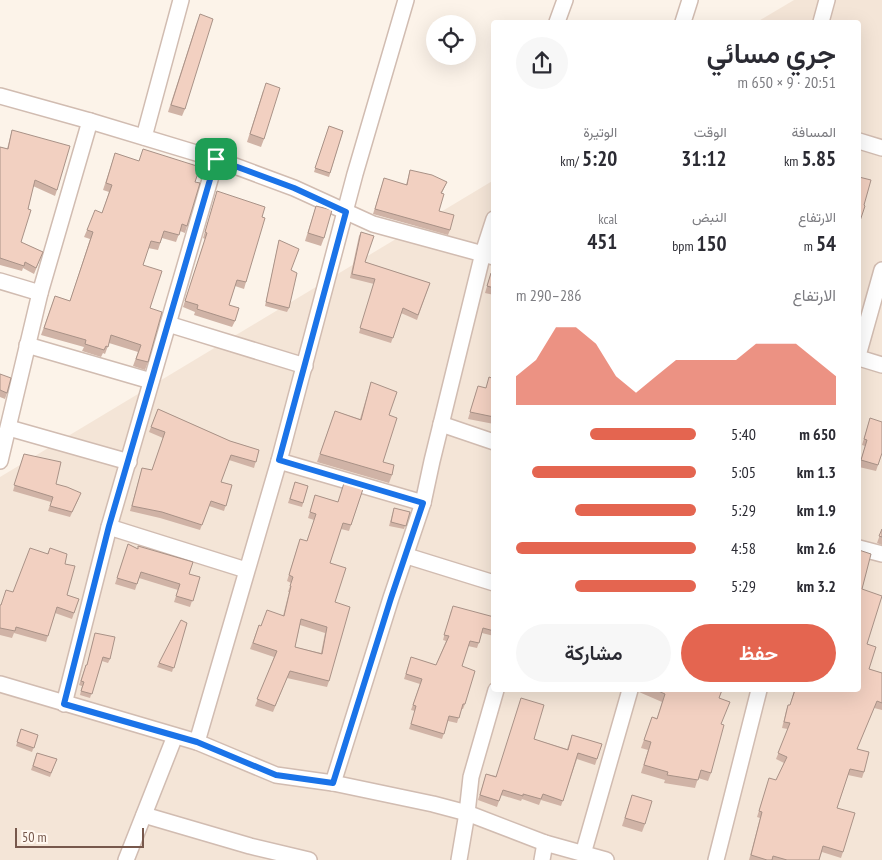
<!DOCTYPE html>
<html lang="ar">
<meta charset="utf-8">
<style>
body{margin:0;font-family:"PT Sans Narrow",Vazirmatn,sans-serif;background:#f7f7f7;color:#2b2b33;direction:rtl;height:100vh;display:flex;flex-direction:column;font-size:19px;white-space:nowrap}
*{box-sizing:border-box;margin:0}
p{font-size:16px;color:#7c7c81}
.icon{flex:none;width:28px;height:28px;fill:none;stroke:currentColor;stroke-width:2;stroke-linecap:round;stroke-linejoin:round}
.map{position:relative;flex:1;overflow:hidden;direction:ltr}
.details{position:absolute;left:491px;top:20px;width:370px;height:672px;display:flex;flex-direction:column;background:#fff;border-radius:5px;box-shadow:0 5px 20px #0002;direction:rtl}
.details>*{flex:none}
.tools{position:absolute;left:426px;top:15px;display:grid;gap:10px}
.tools a{display:grid;place-items:center;width:50px;height:50px;border-radius:50%;background:#fff;box-shadow:0 5px 20px #0002;font-size:25px}
.scale{position:absolute;left:15px;bottom:12px;width:129px;box-sizing:border-box;padding-left:5px;border:2px solid #77584c;border-top:0;font-size:14px;line-height:18px;white-space:nowrap;color:#77584c;-webkit-text-stroke:4px #fff7ef;paint-order:stroke}
.pin{position:absolute;display:grid;place-items:center;width:42px;height:42px;color:#fff;margin:-21px;border-radius:10px;box-shadow:0 2px 8px #0006}
.round{display:grid;place-items:center;flex:none;width:52px;height:52px;border-radius:26px;background:#f7f7f7}
.head{display:flex;align-items:center;justify-content:space-between;height:85px;padding:0 25px}
h1{font-size:28px;font-weight:600;line-height:38px}
.figures{display:grid;grid-template-columns:repeat(3,1fr);gap:8px;height:85px;padding:5px 25px}
.figures div{display:grid;align-content:center}
.figures b{font-size:21px;font-weight:600}
.figures small{font-size:14px;font-weight:400}
.figures p{font-size:14px}
.chart{height:140px;padding:10px 25px}
.chart p{display:flex;justify-content:space-between}
.chart svg{width:100%;height:90px;margin-top:5px;fill:#e46550;opacity:.7}
.cta{display:flex;gap:10px;margin-top:auto;padding:10px 25px}
.cta a{flex:1;height:58px;border-radius:30px;background:#e46550;color:#fff;font-size:20px;font-weight:600;line-height:58px;text-align:center}
.cta a+a{background:#f7f7f7;color:#2b2b33}
ul{padding:0 25px;list-style:none;font-size:16px}
li{display:grid;grid-template-columns:80px 60px 1fr;align-items:center;height:38px}
li i{height:12px;border-radius:6px;background:#e46550}
.map>svg:first-child{display:block}
.residential{fill:#f4e5d7}
.lines{fill:none;stroke-linecap:round;stroke-linejoin:round}
.minor-casing{stroke:#d1bcb1;stroke-width:18}
.minor{stroke:#fff;stroke-width:15}
.wall{fill:#d0b3a6;fill-rule:evenodd}
.building{fill:#f2d0c1;stroke:#a99287;fill-rule:evenodd}
.route-casing{stroke:#fff;stroke-width:10}
.route{stroke:#1a73e8;stroke-width:6}
</style>
<div class="map">
<svg width="882" height="860" viewBox="0 0 882 860">
<rect width="100%" height="100%" fill="#fcf3e9"/>
<polygon class="residential" points="794,0 882,0 882,860 0,860 0,477 494,180 494,690 859,690 859,22 757,22"/>
<g class="lines">
<defs>
<g id="minor">
<polyline points="557,22 565,0"/>
<polyline points="683,22 690,0"/>
<polyline points="821,22 827,0"/>
<polyline points="0,96 90,121 216,159 294,188 373,224 494,257"/>
<polyline points="144,137 181,0"/>
<polyline points="859,141 882,148"/>
<polyline points="0,281 40,293"/>
<polyline points="168,324 305,366"/>
<polyline points="27,345 151,381"/>
<polyline points="859,352 882,270"/>
<polyline points="859,358 882,365"/>
<polyline points="441,424 494,442"/>
<polyline points="9,428 129,462"/>
<polyline points="0,461 40,293 90,121"/>
<polyline points="279,461 423,503"/>
<polyline points="109,527 246,570"/>
<polyline points="859,548 882,554"/>
<polyline points="407,556 494,583"/>
<polyline points="0,684 197,742 276,775 333,783 433,804 467,813 545,843 606,860"/>
<polyline points="64,704 109,527 216,159"/>
<polyline points="197,742 279,461 355,174 406,0"/>
<polyline points="333,783 391,598 423,503 432,461 483,253 494,219"/>
<polyline points="144,815 250,846 309,860"/>
<polyline points="583,854 630,690"/>
<polyline points="126,860 175,736"/>
<polyline points="459,860 467,813 471,777 496,690"/>
<polyline points="542,860 545,843"/>
<polyline points="716,860 759,690"/>
</g>
</defs>
<use href="#minor" class="minor-casing"/>
<use href="#minor" class="minor"/>
</g>
<g class="wall">
<polygon points="197,22 185,109 182,116 168,112"/>
<polygon points="263,91 264,139 261,147 247,142"/>
<polygon points="329,126 343,131 329,177 314,172"/>
<polygon points="12,130 57,190 55,196 33,186 21,242 43,252 34,274 23,268 22,271 0,265 0,147 7,149"/>
<polygon points="115,153 195,182 187,226 185,233 180,231 176,242 162,238 158,250 148,248 143,265 150,308 148,362 145,370 133,366 138,352 109,343 105,354 103,353 101,357 82,351 84,347 41,335 55,296 70,301 90,239 84,237 87,230 102,213 109,192 103,190"/>
<polygon points="410,170 447,182 442,193 439,211 450,230 448,235 373,214 384,178 406,185"/>
<polygon points="217,191 246,282 244,289 235,286 229,305 235,321 232,327 194,315 195,312 183,307 205,239 203,238"/>
<polygon points="316,206 324,238 321,246 305,241"/>
<polygon points="361,232 365,262 430,283 417,320 401,313 391,343 359,333 374,284 350,278 359,236"/>
<polygon points="279,240 291,270 289,308 287,312 265,306"/>
<polygon points="491,273 494,273 494,295 485,293"/>
<polygon points="0,374 7,393 5,399 0,397"/>
<polygon points="494,379 494,424 468,419 476,392 486,388"/>
<polygon points="371,382 389,415 383,462 392,475 389,483 317,462 335,411 360,419"/>
<polygon points="158,409 230,441 259,450 254,468 229,460 221,482 232,485 224,511 209,506 200,530 160,518 130,511 142,468 152,470 163,438 149,432"/>
<polygon points="870,418 882,453 876,471 859,467 865,446 862,445"/>
<polygon points="24,454 56,484 79,498 70,517 48,511 51,502 13,491"/>
<polygon points="295,482 308,486 302,507 288,503"/>
<path d="M363 489 349 531 341 529 330 563 335 602 329 681 327 687 287 678 273 712 255 706 274 657 250 649 259 625 261 626 283 616 289 592H288L291 583 287 581 298 545 307 541 314 520 308 518 315 495 338 502ZM300 625 325 633 321 653 295 647Z"/>
<polygon points="394,508 410,512 404,529 389,526"/>
<polygon points="882,529 882,545 877,543"/>
<polygon points="128,544 189,574 200,577 190,607 174,602 178,590 139,578 135,590 115,584"/>
<polygon points="50,548 65,564 67,595 79,599 72,619 55,613 46,642 14,633 12,638 0,635 0,605 1,605 47,554"/>
<polygon points="862,589 869,669 882,673 882,710 874,708 857,749 864,772 862,778 848,775 837,808 843,852 841,858 822,852 819,860 749,860 760,818 757,817 767,785 776,780 784,763 776,759 788,729 782,728 786,711 788,705 790,705 794,690 859,690"/>
<polygon points="451,611 494,617 494,636 482,633 477,648 468,646 462,666 465,704 463,709 461,709 457,723 448,721 442,739 409,729 415,711 411,710 420,684 404,679 411,657 436,665 446,641 443,640"/>
<polygon points="187,623 172,672 157,667 159,663"/>
<polygon points="95,633 110,659 108,663 102,661 90,698 80,695 82,686 79,685 86,665 87,665"/>
<polygon points="639,690 722,690 719,698 721,724 711,773 708,781 698,778 695,788 664,783 665,780 641,773 648,750 641,748 652,717 657,718 662,702 639,692"/>
<polygon points="21,729 38,735 32,752 16,746"/>
<polygon points="572,735 602,744 595,765 577,759 561,806 541,800 539,805 522,799 521,801 501,795 497,807 478,800 486,774 496,776 534,739 567,749"/>
<polygon points="37,753 57,759 50,777 31,770"/>
<polygon points="632,795 645,824 642,832 622,826"/>
</g>
<g class="building">
<polygon points="200,14 213,19 185,109 171,105"/>
<polygon points="266,83 280,88 264,139 250,134"/>
<polygon points="329,126 343,131 330,173 315,168"/>
<polygon points="12,130 70,146 57,190 35,180 28,209 31,210 21,242 43,252 36,268 25,262 24,266 0,258 0,147 8,149"/>
<polygon points="143,149 200,167 195,182 200,183 187,226 182,224 179,235 164,231 160,243 151,241 143,265 162,271 150,308 162,312 148,362 136,359 141,345 111,335 108,347 106,346 104,350 85,344 86,340 44,328 55,296 70,301 93,232 87,230 95,210 102,213 112,185 106,183 115,153 139,161"/>
<polygon points="410,170 432,175 447,182 441,193 444,194 439,211 454,215 450,230 375,209 384,178 407,185"/>
<polygon points="859,177 871,180 864,205 865,206 859,224"/>
<polygon points="217,191 265,207 262,217 265,218 246,282 237,280 229,305 239,308 235,321 197,309 198,305 185,301 207,233 205,232"/>
<polygon points="316,206 332,210 324,238 308,233"/>
<polygon points="361,232 374,236 365,262 430,283 418,315 403,308 393,338 360,328 375,279 352,274"/>
<polygon points="279,240 299,249 291,270 297,273 289,308 266,302"/>
<polygon points="491,273 494,273 494,288 487,286"/>
<polygon points="0,374 11,378 7,393 0,390"/>
<polygon points="489,377 494,379 494,417 470,412 478,386 486,388"/>
<polygon points="371,382 397,392 389,415 397,418 383,462 394,465 392,475 320,454 335,411 361,420"/>
<polygon points="158,409 230,441 259,450 256,462 231,455 221,482 232,485 226,506 211,501 202,525 162,512 132,506 142,468 152,470 165,432 151,427"/>
<polygon points="870,418 882,422 882,453 878,465 861,460 867,440 864,439"/>
<polygon points="24,454 61,462 56,484 67,487 81,493 72,512 50,506 53,497 14,485"/>
<polygon points="295,482 308,486 303,503 290,499"/>
<path d="M344 483 363 489 351 525 343 523 330 563 346 568 335 602 350 607 329 681 290 671 275 706 257 699 277 651 253 643 259 625 261 626 267 610 284 616 291 586H290L293 577 289 575 300 539 307 541 316 514 310 512 315 495 338 502ZM301 619 327 627 322 654 295 647Z"/>
<polygon points="394,508 410,512 406,526 391,522"/>
<polygon points="882,529 882,537 879,536"/>
<polygon points="128,544 138,549 138,546 193,562 189,574 200,577 193,601 176,596 180,584 141,572 137,584 117,578"/>
<polygon points="30,548 48,554 50,548 67,554 65,564 75,566 67,595 79,599 74,613 57,607 48,636 16,627 15,631 0,628 0,605 1,605 6,590 13,592"/>
<polygon points="859,550 871,554 862,589 882,596 867,644 876,647 869,669 882,673 882,703 877,701 857,749 869,752 864,772 850,769 837,808 855,813 843,852 823,846 819,860 787,860 773,856 772,860 767,860 751,855 762,812 759,811 769,778 776,780 787,757 778,753 790,723 784,722 788,705 790,705 795,690 859,690"/>
<polygon points="453,606 494,617 494,631 483,628 479,643 470,641 462,666 475,671 465,704 463,704 459,718 449,716 444,734 411,724 416,706 413,705 422,679 406,674 411,657 436,665 449,636 444,635"/>
<polygon points="181,620 187,623 174,668 159,663"/>
<polygon points="95,633 115,637 110,659 103,657 92,694 81,691 84,682 81,681 86,665 87,665"/>
<polygon points="656,690 722,690 719,698 730,702 721,724 724,725 711,773 701,770 698,780 667,775 668,772 644,765 651,742 644,740 652,717 657,719 665,694"/>
<polygon points="521,698 544,705 534,739 568,750 572,735 602,744 597,759 578,753 563,801 543,794 541,799 523,794 523,796 503,790 499,801 480,795 486,774 496,777"/>
<polygon points="21,729 38,735 34,748 17,742"/>
<polygon points="37,753 57,759 51,773 33,766"/>
<polygon points="632,795 652,801 645,824 625,818"/>
</g>
<g class="lines">
<defs>
<polygon id="route" points="216,159 294,188 346,212 279,460 423,503 391,598 333,783 276,775 197,742 64,704 109,526"/>
</defs>
<use href="#route" class="route-casing"/>
<use href="#route" class="route"/>
</g>
</svg>
<div class="tools">
<a><svg class="icon" aria-label="locate" viewBox="0 0 24 24"><circle cx="12" cy="12" r="6"/><path d="M12 2v4M12 18v4M2 12h4M18 12h4"/></svg></a>
</div>
<div class="scale">50 m</div>
<div class="pin" style="left:216px;top:159px;background:#1e9e55"><svg class="icon" aria-label="arrive" viewBox="0 0 24 24"><path d="M6 21V4h12l-3 4 3 4H6"/></svg></div>
<section class="details">
<div class="head"><div><h1>جري مسائي</h1><p>20:51 · 9 × 650 m</p></div><a class="round"><svg class="icon" aria-label="share" viewBox="0 0 24 24"><path d="M12 15V3M7 8l5-5 5 5M5 13v7h14v-7"/></svg></a></div>
<div class="figures">
<div><p>المسافة</p><b>5.85<small> km</small></b></div>
<div><p>الوقت</p><b>31:12</b></div>
<div><p>الوتيرة</p><b>5:20<small> /km</small></b></div>
</div>
<div class="figures">
<div><p>الارتفاع</p><b>54<small> m</small></b></div>
<div><p>النبض</p><b>150<small> bpm</small></b></div>
<div><p>kcal</p><b>451</b></div>
</div>
<div class="chart"><p><span>الارتفاع</span>286–290 m</p>
<svg viewBox="0 0 160 44" preserveAspectRatio="none"><path d="M0 44V30L10 22L20 6L30 6L40 14L50 30L60 38L70 30L80 22L90 22L100 22L110 22L120 14L130 14L140 14L150 22L160 30V44z"/></svg>
</div>
<ul>
<li><b>650 m</b>5:40<i style="width:59%"></i></li>
<li><b>1.3 km</b>5:05<i style="width:91%"></i></li>
<li><b>1.9 km</b>5:29<i style="width:67%"></i></li>
<li><b>2.6 km</b>4:58<i style="width:100%"></i></li>
<li><b>3.2 km</b>5:29<i style="width:67%"></i></li>
</ul>
<div class="cta"><a>حفظ</a><a>مشاركة</a></div>
</section>
</div>
